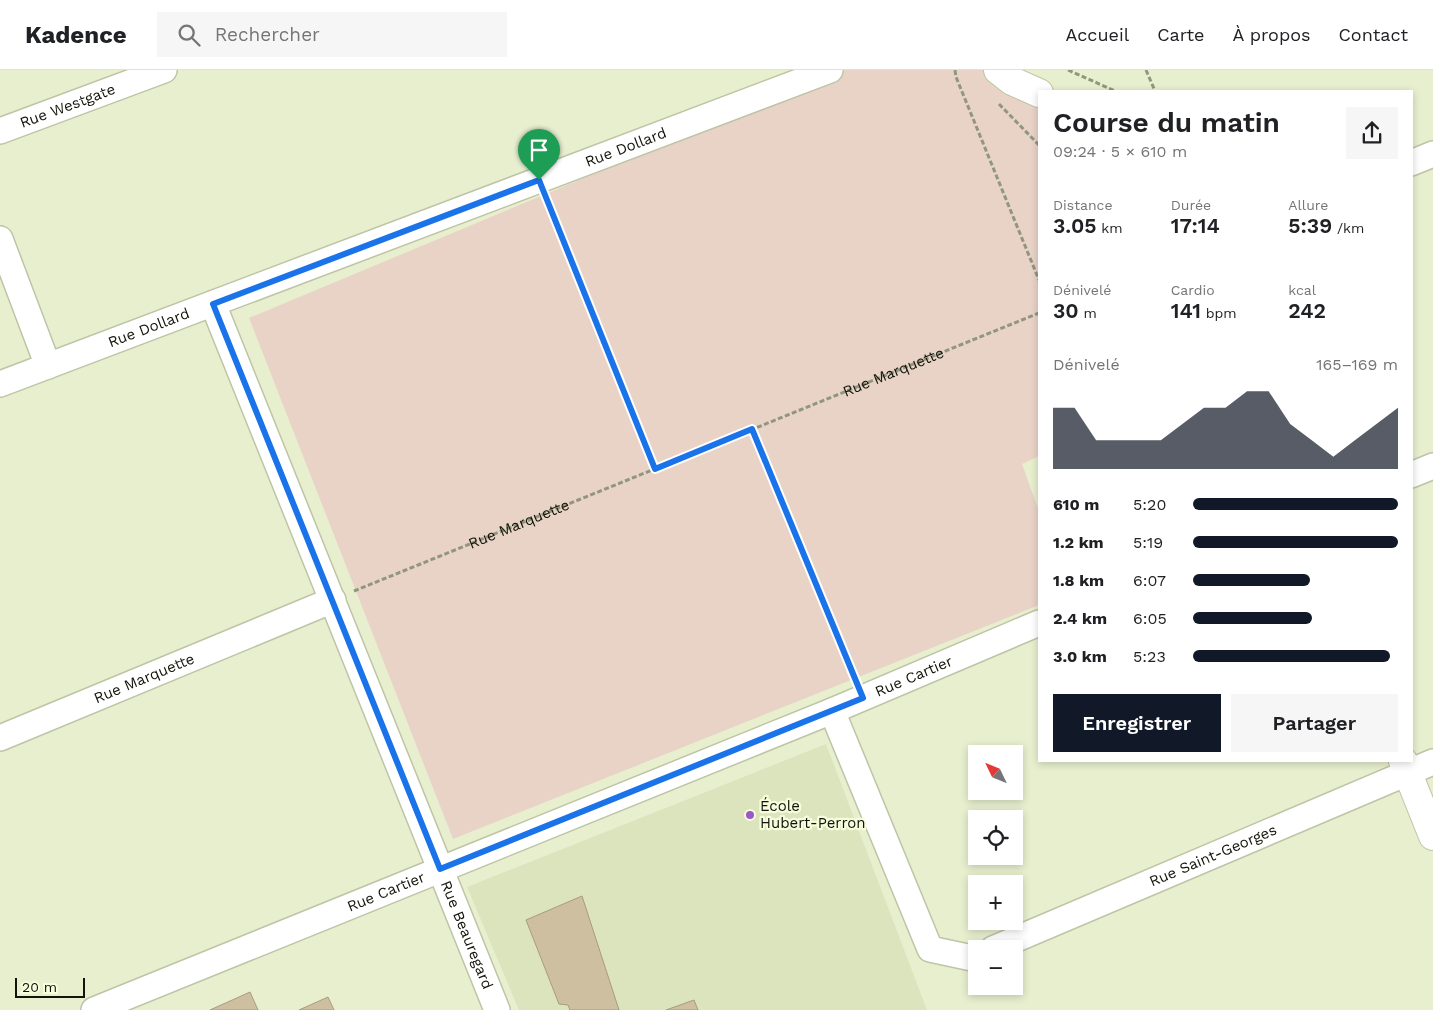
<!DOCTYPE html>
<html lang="fr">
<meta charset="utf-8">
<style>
body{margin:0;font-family:"Work Sans",sans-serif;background:#f6f6f6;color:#202124;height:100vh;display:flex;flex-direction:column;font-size:19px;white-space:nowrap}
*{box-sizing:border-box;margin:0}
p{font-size:16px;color:#757577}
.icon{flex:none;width:28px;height:28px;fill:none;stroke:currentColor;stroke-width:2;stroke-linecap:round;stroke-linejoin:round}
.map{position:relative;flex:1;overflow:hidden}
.side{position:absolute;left:1038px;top:20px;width:375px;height:672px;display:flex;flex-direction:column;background:#fff;border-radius:0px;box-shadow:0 2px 8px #0003}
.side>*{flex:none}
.needle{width:32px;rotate:313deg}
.buttons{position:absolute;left:968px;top:675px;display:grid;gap:10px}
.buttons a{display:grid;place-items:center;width:55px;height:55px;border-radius:0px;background:#fff;box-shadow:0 2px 8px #0003;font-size:25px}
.scale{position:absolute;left:15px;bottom:12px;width:70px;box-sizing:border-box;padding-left:5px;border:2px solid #121409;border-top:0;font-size:14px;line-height:18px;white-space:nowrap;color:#121409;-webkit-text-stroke:4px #f5fddc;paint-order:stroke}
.pin{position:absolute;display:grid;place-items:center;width:42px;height:42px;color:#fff;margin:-51px -21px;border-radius:50% 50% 50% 0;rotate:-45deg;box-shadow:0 0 5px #0007}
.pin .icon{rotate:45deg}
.round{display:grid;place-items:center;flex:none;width:52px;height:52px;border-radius:0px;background:#f6f6f6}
.headline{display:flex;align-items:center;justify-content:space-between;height:85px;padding:0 15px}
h1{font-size:28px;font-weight:600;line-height:38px}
.figures{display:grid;grid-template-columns:repeat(3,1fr);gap:8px;height:85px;padding:5px 15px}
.figures div{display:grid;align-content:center}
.figures b{font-size:21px;font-weight:600}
.figures small{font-size:14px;font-weight:400}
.figures p{font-size:14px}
.chart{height:140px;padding:10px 15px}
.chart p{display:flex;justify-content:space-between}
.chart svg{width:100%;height:90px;margin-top:5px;fill:#111827;opacity:.7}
.primary-button{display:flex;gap:10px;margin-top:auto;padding:10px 15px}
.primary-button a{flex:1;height:58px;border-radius:0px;background:#111827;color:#fff;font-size:20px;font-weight:600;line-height:58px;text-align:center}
.primary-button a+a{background:#f6f6f6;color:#202124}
ul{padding:0 15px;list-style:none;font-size:16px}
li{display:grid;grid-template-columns:80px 60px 1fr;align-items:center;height:38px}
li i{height:12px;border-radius:6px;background:#111827}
header{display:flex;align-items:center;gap:30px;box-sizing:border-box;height:70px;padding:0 25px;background:#fff;border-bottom:1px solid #e0e0e0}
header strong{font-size:24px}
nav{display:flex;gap:28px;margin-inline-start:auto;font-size:18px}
.search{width:350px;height:45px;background:#f6f6f6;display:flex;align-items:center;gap:12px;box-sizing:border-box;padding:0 18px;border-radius:0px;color:#757577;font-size:19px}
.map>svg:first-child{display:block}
.built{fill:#dbe4bd}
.green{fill:#e9d3c7}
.building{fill:#cebfa0;stroke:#a99b7f}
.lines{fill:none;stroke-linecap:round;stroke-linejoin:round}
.minor-casing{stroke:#bec5a6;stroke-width:28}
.tertiary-casing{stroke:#bec5a6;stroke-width:30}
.path{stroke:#91967f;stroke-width:3;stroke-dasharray:5 2.5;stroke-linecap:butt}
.minor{stroke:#fff;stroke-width:25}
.tertiary{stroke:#fff;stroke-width:28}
.route-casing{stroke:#fff;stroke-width:10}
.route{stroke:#1a73e8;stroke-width:6}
.poi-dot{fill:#9c57cb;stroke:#f5fddc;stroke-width:2}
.labels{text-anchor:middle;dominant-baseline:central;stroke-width:4.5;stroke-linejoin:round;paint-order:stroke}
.street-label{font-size:15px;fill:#121409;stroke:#f5fddc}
.poi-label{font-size:15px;fill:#121409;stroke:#f5fddc;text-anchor:start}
</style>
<header>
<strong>Kadence</strong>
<div class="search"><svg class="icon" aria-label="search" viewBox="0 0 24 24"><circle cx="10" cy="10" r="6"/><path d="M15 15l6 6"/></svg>Rechercher</div>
<nav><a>Accueil</a><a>Carte</a><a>À propos</a><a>Contact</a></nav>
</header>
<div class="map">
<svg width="1433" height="940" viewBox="0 0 1433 940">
<rect width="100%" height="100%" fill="#e8efcf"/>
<polygon class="built" points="826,674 927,940 519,940 467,817"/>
<polygon class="green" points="843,0 988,0 1039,36 1039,386 1022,394 1039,441 1039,535 453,769 249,248"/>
<g class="building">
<polygon points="582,826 619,940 570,940 568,935 559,934 526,850"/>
<polygon points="250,922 258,940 210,940"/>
<polygon points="328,927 334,940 299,940"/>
<polygon points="694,930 698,940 666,940"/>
</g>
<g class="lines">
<defs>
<g id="minor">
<path id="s2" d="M0 61 164 0"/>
<polyline points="1411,93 1433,84"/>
<polyline points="0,169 48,296"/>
<path id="s3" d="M213 234 497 940"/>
<path id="s4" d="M0 314 830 0"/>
<polyline points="1411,405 1433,396"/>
<polyline points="832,641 930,879 972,888 976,886"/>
<path id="s5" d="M0 668 333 530"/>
<path id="s6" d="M993 879 1433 692"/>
<path id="s7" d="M94 940 832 641 1039 553"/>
</g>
<g id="tertiary">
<polyline points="998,0 1012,11 1039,23"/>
<polyline points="1403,691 1433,766"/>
</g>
</defs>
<use href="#minor" class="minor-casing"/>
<use href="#tertiary" class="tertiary-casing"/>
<g class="path">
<polyline points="955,0 956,7 1039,210"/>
<polyline points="1068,0 1115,21"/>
<polyline points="1146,0 1155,21"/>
<polyline points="999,34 1039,75"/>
<polyline points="548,133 655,399"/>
<polyline points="752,359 854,606"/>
<path id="s1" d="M354 521 1039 243"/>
</g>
<use href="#minor" class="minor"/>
<use href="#tertiary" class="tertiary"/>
</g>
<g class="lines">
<defs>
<polygon id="route" points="539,110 655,399 752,359 863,628 440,799 213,234"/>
</defs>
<use href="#route" class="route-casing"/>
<use href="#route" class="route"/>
</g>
<circle class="poi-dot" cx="750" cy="745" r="5"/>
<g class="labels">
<g class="street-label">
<text stroke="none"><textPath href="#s2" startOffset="72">Rue Westgate</textPath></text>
<text stroke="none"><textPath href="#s4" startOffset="669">Rue Dollard</textPath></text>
<text stroke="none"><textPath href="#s4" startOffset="159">Rue Dollard</textPath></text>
<text stroke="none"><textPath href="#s1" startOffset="582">Rue Marquette</textPath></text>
<text stroke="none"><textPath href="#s1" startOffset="178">Rue Marquette</textPath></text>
<text stroke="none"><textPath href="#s7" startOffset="885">Rue Cartier</textPath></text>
<text stroke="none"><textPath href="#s5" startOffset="156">Rue Marquette</textPath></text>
<text stroke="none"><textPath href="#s6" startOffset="239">Rue Saint-Georges</textPath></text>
<text stroke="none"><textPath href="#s7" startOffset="315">Rue Cartier</textPath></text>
<text stroke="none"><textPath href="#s3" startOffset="680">Rue Beauregard</textPath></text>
</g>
<g class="poi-label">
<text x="760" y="736">École<tspan x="760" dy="17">Hubert-Perron</tspan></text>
</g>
</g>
</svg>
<div class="buttons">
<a><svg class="needle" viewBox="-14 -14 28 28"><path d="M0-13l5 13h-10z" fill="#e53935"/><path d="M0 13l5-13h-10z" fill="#757577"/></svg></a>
<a><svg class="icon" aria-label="locate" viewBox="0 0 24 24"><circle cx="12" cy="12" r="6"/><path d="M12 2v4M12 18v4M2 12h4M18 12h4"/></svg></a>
<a>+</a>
<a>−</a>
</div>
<div class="scale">20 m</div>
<div class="pin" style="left:539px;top:110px;background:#1e9e55"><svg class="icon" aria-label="arrive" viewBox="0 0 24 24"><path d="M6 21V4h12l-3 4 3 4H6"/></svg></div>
<section class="side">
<div class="headline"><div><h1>Course du matin</h1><p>09:24 · 5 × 610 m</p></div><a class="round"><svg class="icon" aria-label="share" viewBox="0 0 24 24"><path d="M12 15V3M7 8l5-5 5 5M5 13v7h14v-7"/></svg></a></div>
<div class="figures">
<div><p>Distance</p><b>3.05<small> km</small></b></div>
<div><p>Durée</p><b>17:14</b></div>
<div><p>Allure</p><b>5:39<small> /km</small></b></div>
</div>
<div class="figures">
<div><p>Dénivelé</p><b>30<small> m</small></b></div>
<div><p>Cardio</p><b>141<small> bpm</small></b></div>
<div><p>kcal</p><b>242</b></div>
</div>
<div class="chart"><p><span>Dénivelé</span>165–169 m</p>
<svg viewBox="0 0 160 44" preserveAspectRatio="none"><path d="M0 44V14L10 14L20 30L30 30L40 30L50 30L60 22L70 14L80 14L90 6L100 6L110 22L120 30L130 38L140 30L150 22L160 14V44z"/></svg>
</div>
<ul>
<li><b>610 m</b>5:20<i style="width:100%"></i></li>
<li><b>1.2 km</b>5:19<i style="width:100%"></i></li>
<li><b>1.8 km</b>6:07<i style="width:57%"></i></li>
<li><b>2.4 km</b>6:05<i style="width:58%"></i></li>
<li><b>3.0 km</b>5:23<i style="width:96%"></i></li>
</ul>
<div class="primary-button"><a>Enregistrer</a><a>Partager</a></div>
</section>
</div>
